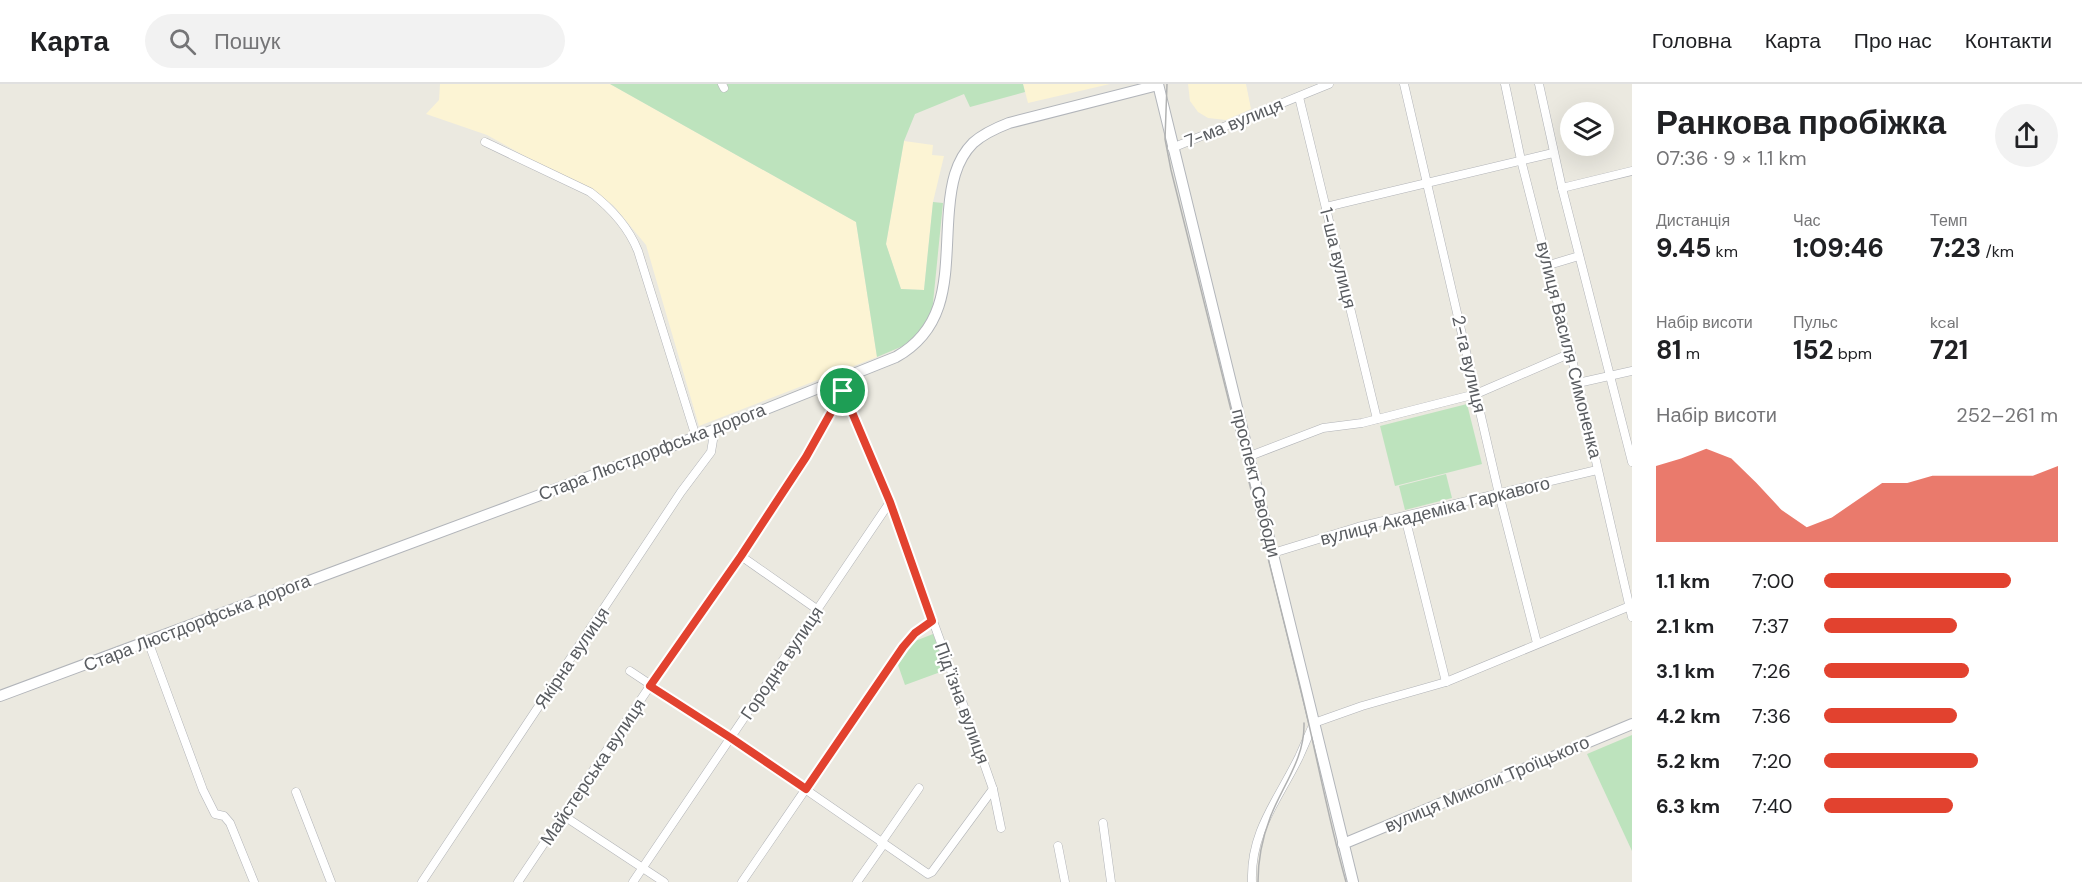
<!DOCTYPE html>
<html lang="uk">
<meta charset="utf-8">
<style>
body{margin:0;font-family:"DM Sans",sans-serif;background:#f2f2f2;color:#202124;height:100vh;display:flex;flex-direction:column;font-size:22px;white-space:nowrap}
*{box-sizing:border-box;margin:0}
p{font-size:20px;color:#757577}
.icon{flex:none;width:33px;height:33px;fill:none;stroke:currentColor;stroke-width:2;stroke-linecap:round;stroke-linejoin:round}
.map{position:relative;flex:1;overflow:hidden}
.drawer{display:flex;flex-direction:column;background:#fff;width:450px}
.drawer>*{flex:none}
.tools{position:absolute;left:1560px;top:18px;display:grid;gap:12px}
.tools a{display:grid;place-items:center;width:54px;height:54px;border-radius:50%;background:#fff;box-shadow:0 6px 24px #0002;font-size:30px}
.pin{position:absolute;display:grid;place-items:center;width:51px;height:51px;color:#fff;margin:-26px;border:3px solid #fff;border-radius:50%;box-shadow:0 2px 6px #0007}
.round{display:grid;place-items:center;flex:none;width:63px;height:63px;border-radius:32px;background:#f2f2f2}
.headline{display:flex;align-items:center;justify-content:space-between;height:102px;padding:0 24px}
h1{font-size:33px;font-weight:700;line-height:45px}
.figures{display:grid;grid-template-columns:repeat(3,1fr);gap:9px;height:102px;padding:6px 24px}
.figures div{display:grid;align-content:center}
.figures b{font-size:26px;font-weight:700}
.figures small{font-size:16px;font-weight:400}
.figures p{font-size:16px}
.chart{height:168px;padding:12px 24px}
.chart p{display:flex;justify-content:space-between}
.chart svg{width:100%;height:108px;margin-top:6px;fill:#e2422f;opacity:.7}
ul{padding:0 24px;list-style:none;font-size:20px}
li{display:grid;grid-template-columns:96px 72px 1fr;align-items:center;height:45px}
li i{height:15px;border-radius:8px;background:#e2422f}
header{display:flex;align-items:center;gap:36px;box-sizing:border-box;height:84px;padding:0 30px;background:#fff;border-bottom:2px solid #e0e0e0}
header strong{font-size:28px}
nav{display:flex;gap:33px;margin-inline-start:auto;font-size:21px}
.search{width:420px;height:54px;background:#f2f2f2;display:flex;align-items:center;gap:15px;box-sizing:border-box;padding:0 21px;border-radius:33px;color:#757577;font-size:22px}
main{display:flex;flex:1;min-height:0}
.map>svg:first-child{display:block}
.commercial{fill:#fcf4d4}
.green{fill:#bde3bd}
.lines{fill:none;stroke-linecap:round;stroke-linejoin:round}
.street-casing{stroke:#b1b3b7;stroke-width:9}
.secondary-casing{stroke:#b2b5ba;stroke-width:12}
.street{stroke:#fff;stroke-width:8}
.secondary{stroke:#fff;stroke-width:10}
.tram{stroke:#b1b2b2;stroke-width:1.5}
.route-casing{stroke:#fff;stroke-width:12}
.route{stroke:#e2422f;stroke-width:8}
.labels{text-anchor:middle;dominant-baseline:central;stroke-width:4.5;stroke-linejoin:round;paint-order:stroke}
.street-label{font-size:18px;fill:#595c60;stroke:#fff}
</style>
<header>
<strong>Карта</strong>
<div class="search"><svg class="icon" aria-label="search" viewBox="0 0 24 24"><circle cx="10" cy="10" r="6"/><path d="M15 15l6 6"/></svg>Пошук</div>
<nav><a>Головна</a><a>Карта</a><a>Про нас</a><a>Контакти</a></nav>
</header>
<main>
<div class="map">
<svg width="1632" height="798" viewBox="0 0 1632 798">
<rect width="100%" height="100%" fill="#ebe9e0"/>
<g class="commercial">
<polygon points="440,0 610,0 856,138 877,273 699,342 646,161 613,121 487,51 426,30 439,16"/>
<polygon points="1023,0 1110,0 1028,19"/>
<polygon points="1188,0 1246,0 1251,25 1226,36 1208,34 1198,28 1190,17"/>
<polygon points="904,57 933,61 932,71 944,72 933,118 924,206 901,205 886,160"/>
</g>
<g class="green">
<polygon points="610,0 1023,0 1025,8 970,23 964,10 915,30 904,57 886,160 901,205 924,206 933,118 943,119 932,229 922,246 903,262 877,273 856,138"/>
<polygon points="1467,320 1482,380 1395,402 1380,342"/>
<polygon points="1446,390 1452,414 1405,426 1399,402"/>
<polygon points="933,550 946,586 905,601 898,581 915,557"/>
<polygon points="1632,651 1632,767 1587,670"/>
</g>
<g class="lines">
<defs>
<g id="street">
<polyline points="722,0 724,4"/>
<polyline points="1404,0 1499,410 1537,559"/>
<polyline points="1505,0 1521,76 1578,299 1632,533"/>
<polyline points="1539,0 1562,104 1632,378"/>
<polyline points="1299,13 1377,335"/>
<path d="M485 58 590 108C611 124 628 142 638 167L696 353"/>
<polyline points="1172,64 1329,0"/>
<polyline points="1562,104 1632,87"/>
<polyline points="1326,123 1553,69"/>
<polyline points="1549,181 1579,172"/>
<polyline points="842,294 847,317 890,418 967,631 993,705 1001,744"/>
<polyline points="1578,299 1632,287"/>
<polyline points="1250,372 1323,344 1362,339 1476,310 1571,269"/>
<polyline points="1405,433 1446,598"/>
<polyline points="1273,469 1358,443 1597,386"/>
<polyline points="741,472 818,526"/>
<polyline points="148,557 203,706 215,730 224,732 230,739 254,798"/>
<polyline points="630,587 731,654 928,790 932,788 993,705"/>
<polyline points="296,708 331,798"/>
<polyline points="564,732 664,798"/>
<polyline points="1103,739 1111,798"/>
<polyline points="881,759 919,704"/>
<polyline points="1058,762 1065,798"/>
<polyline points="422,798 681,408 711,368 713,356 711,347"/>
<polyline points="518,798 650,602 741,472 806,373 843,307"/>
<polyline points="633,798 890,418"/>
<polyline points="742,798 903,563 915,549 932,537"/>
<polyline points="857,798 883,761"/>
<path d="M1252 798C1250 748 1278 716 1299 673 1304 662 1309 650 1314 639L1362 622 1446 598 1630 522"/>
</g>
<g id="secondary">
<polyline points="1158,0 1353,798"/>
<path d="M0 612 696 353 896 273C953 241 944 184 949 126 951 102 955 77 973 59 983 50 996 44 1009 39L1158 1"/>
<polyline points="1343,760 1632,640"/>
</g>
</defs>
<use href="#street" class="street-casing"/>
<use href="#secondary" class="secondary-casing"/>
<use href="#street" class="street"/>
<use href="#secondary" class="secondary"/>
<g class="tram">
<path d="M1167 0 1165 55 1171 86C1212 256 1255 425 1298 594 1315 662 1327 731 1346 798"/>
<path d="M1258 798C1258 776 1262 755 1270 734 1282 702 1305 675 1304 639"/>
</g>
</g>
<g class="lines">
<defs>
<polygon id="route" points="843,307 890,418 932,537 915,549 903,563 806,705 731,654 650,602 741,472 806,373"/>
</defs>
<use href="#route" class="route-casing"/>
<use href="#route" class="route"/>
</g>
<g class="labels">
<g class="street-label">
<text transform="translate(1234 39) rotate(-22)">7-ма вулиця</text>
<text transform="translate(1338 174) rotate(76)">1-ша вулиця</text>
<text transform="translate(1569 266) rotate(76)">вулиця Василя Симоненка</text>
<text transform="translate(1469 280) rotate(77)">2-га вулиця</text>
<text transform="translate(652 368) rotate(-21)">Стара Люстдорфська дорога</text>
<text transform="translate(1256 399) rotate(76)">проспект Свободи</text>
<text transform="translate(1435 427) rotate(-14)">вулиця Академіка Гаркавого</text>
<text transform="translate(197 539) rotate(-21)">Стара Люстдорфська дорога</text>
<text transform="translate(572 574) rotate(-56)">Якірна вулиця</text>
<text transform="translate(782 579) rotate(-56)">Городна вулиця</text>
<text transform="translate(962 619) rotate(70)">Підʼїзна вулиця</text>
<text transform="translate(593 688) rotate(-56)">Майстерська вулиця</text>
<text transform="translate(1487 700) rotate(-23)">вулиця Миколи Троїцького</text>
</g>
</g>
</svg>
<div class="tools">
<a><svg class="icon" aria-label="layers" viewBox="0 0 24 24"><path d="M12 4l9 5-9 5-9-5zM3 14l9 5 9-5"/></svg></a>
</div>
<div class="pin" style="left:843px;top:307px;background:#1e9e55"><svg class="icon" aria-label="arrive" viewBox="0 0 24 24"><path d="M6 21V4h12l-3 4 3 4H6"/></svg></div>
</div>
<section class="drawer">
<div class="headline"><div><h1>Ранкова пробіжка</h1><p>07:36 · 9 × 1.1 km</p></div><a class="round"><svg class="icon" aria-label="share" viewBox="0 0 24 24"><path d="M12 15V3M7 8l5-5 5 5M5 13v7h14v-7"/></svg></a></div>
<div class="figures">
<div><p>Дистанція</p><b>9.45<small> km</small></b></div>
<div><p>Час</p><b>1:09:46</b></div>
<div><p>Темп</p><b>7:23<small> /km</small></b></div>
</div>
<div class="figures">
<div><p>Набір висоти</p><b>81<small> m</small></b></div>
<div><p>Пульс</p><b>152<small> bpm</small></b></div>
<div><p>kcal</p><b>721</b></div>
</div>
<div class="chart"><p><span>Набір висоти</span>252–261 m</p>
<svg viewBox="0 0 160 44" preserveAspectRatio="none"><path d="M0 44V13L10 10L20 6L30 10L40 20L50 31L60 38L70 34L80 27L90 20L100 20L110 17L120 17L130 17L140 17L150 17L160 13V44z"/></svg>
</div>
<ul>
<li><b>1.1 km</b>7:00<i style="width:80%"></i></li>
<li><b>2.1 km</b>7:37<i style="width:57%"></i></li>
<li><b>3.1 km</b>7:26<i style="width:62%"></i></li>
<li><b>4.2 km</b>7:36<i style="width:57%"></i></li>
<li><b>5.2 km</b>7:20<i style="width:66%"></i></li>
<li><b>6.3 km</b>7:40<i style="width:55%"></i></li>
</ul>
</section>
</main>
